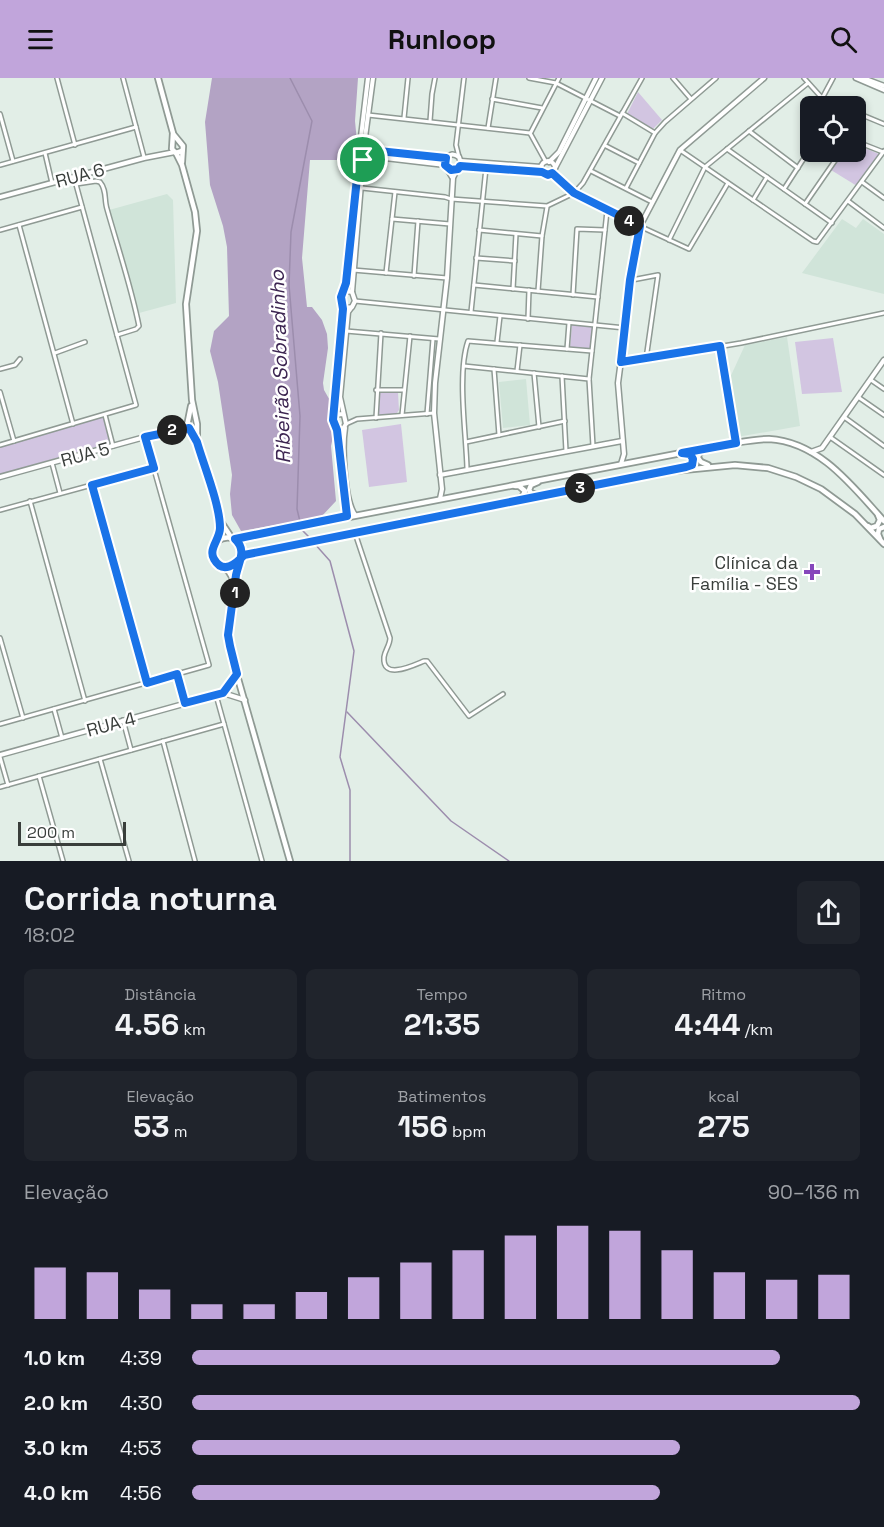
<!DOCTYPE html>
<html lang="pt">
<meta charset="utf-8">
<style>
body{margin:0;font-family:"Space Grotesk",sans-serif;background:#20242c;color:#f1f3f6;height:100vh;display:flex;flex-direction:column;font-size:22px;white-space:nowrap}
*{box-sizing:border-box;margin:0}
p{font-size:20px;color:#9ea1a6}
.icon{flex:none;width:33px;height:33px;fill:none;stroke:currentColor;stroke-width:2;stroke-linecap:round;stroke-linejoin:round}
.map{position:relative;height:783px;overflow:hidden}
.drawer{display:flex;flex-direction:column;background:#171b24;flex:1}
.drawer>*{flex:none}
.controls{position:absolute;left:800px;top:18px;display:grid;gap:12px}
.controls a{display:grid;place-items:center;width:66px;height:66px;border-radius:9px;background:#171b24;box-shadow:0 3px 9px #0003;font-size:30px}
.scale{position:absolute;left:18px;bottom:15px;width:108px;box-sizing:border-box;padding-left:6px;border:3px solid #393e3b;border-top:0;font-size:16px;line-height:21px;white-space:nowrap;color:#393e3b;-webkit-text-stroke:4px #fff;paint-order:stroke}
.pin{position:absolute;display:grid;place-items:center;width:51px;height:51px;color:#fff;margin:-26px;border:3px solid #fff;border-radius:50%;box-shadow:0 2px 6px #0007}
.km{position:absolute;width:30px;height:30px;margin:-15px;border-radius:50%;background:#222;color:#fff;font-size:16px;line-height:30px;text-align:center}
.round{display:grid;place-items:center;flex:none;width:63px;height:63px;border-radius:9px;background:#20242c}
.overview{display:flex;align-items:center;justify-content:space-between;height:102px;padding:0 24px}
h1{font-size:33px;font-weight:700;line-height:45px}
.stats{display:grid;grid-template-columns:repeat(3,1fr);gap:9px;height:102px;padding:6px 24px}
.stats div{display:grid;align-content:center;border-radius:9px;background:#20242c;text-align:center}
.stats b{font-size:30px;font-weight:700}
.stats small{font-size:16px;font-weight:400}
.stats p{font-size:16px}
.chart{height:168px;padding:12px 24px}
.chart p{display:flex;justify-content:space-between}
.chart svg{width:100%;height:108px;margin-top:6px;stroke:#c1a5db;stroke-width:6}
ul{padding:0 24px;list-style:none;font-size:20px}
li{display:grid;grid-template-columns:96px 72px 1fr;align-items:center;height:45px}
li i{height:15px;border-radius:8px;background:#c1a5db}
header{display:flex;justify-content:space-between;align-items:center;height:78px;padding:0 24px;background:#c1a5db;color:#111;font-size:27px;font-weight:700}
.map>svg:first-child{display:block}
.built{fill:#d0e4d9}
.green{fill:#d2c5e1}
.forest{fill:#b3a3c4}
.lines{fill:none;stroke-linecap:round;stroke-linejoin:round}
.stream{stroke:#9c8dad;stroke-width:1.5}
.minor-casing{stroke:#8f9a94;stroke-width:6}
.tertiary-casing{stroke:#8f9a94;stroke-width:7}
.secondary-casing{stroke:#8f9a94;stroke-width:8}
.minor{stroke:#fff;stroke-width:3}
.tertiary{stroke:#fff;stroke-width:4}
.secondary{stroke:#fff;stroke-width:4.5}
.route-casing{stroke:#fff;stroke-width:12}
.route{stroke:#1a73e8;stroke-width:8}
.poi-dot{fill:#8646bb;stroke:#fff;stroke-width:2}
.labels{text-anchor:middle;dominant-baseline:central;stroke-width:5;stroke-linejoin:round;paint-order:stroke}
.street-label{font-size:18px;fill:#393e3b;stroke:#fff}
.poi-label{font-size:18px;fill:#393e3b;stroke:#fff;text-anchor:end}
.water-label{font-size:20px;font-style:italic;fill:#3c2551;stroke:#fff}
</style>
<header><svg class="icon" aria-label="menu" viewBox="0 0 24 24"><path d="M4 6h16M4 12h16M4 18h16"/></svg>Runloop<svg class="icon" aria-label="search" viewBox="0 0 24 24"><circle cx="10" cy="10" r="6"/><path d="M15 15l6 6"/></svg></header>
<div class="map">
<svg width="884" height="783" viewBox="0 0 884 783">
<rect width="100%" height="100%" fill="#e2eee7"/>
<g class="built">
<polygon points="167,116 173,122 176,225 139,235 109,132"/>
<polygon points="842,141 856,150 863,141 884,156 884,216 802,195"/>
<polygon points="787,259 800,348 737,359 728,304 745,267"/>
<polygon points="526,301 530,347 503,350 499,304"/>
</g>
<g class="green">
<polygon points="638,14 662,42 652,52 627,36"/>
<polygon points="855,66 879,76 857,108 831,92 844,74 855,74"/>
<polygon points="572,247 593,249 590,271 570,269"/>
<polygon points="833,260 842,314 802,316 795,264"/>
<polygon points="380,313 398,315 399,332 396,336 381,338 378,335 378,316"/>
<polygon points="103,339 110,365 0,396 0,369"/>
<polygon points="401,346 407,404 369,409 362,352"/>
</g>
<polygon class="forest" points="212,0 358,0 355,43 357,64 351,75 342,82 310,82 302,180 307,229 312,229 322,242 327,256 328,270 323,305 324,312 332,326 330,340 334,354 331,368 336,423 321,439 241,453 232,437 230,416 232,397 218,304 210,273 214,253 229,238 227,169 223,148 210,107 205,44"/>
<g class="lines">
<g class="stream">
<polyline points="290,0 312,43 291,154 289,207 300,338 297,431 302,452 311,461"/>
<polyline points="314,465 330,483 354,573 340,679 350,712 350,783"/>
<polyline points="347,634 451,743 509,783"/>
</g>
<defs>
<g id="minor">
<polyline points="57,0 75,67"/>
<polyline points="123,0 144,79"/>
<polyline points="529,0 556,5 620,38"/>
<polyline points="673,0 691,21"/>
<polyline points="804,0 822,20 842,28"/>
<polyline points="492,21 542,30"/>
<polyline points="818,28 833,0"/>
<polyline points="855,34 884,46"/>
<polyline points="622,35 655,55"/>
<polyline points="0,36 13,83"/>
<polyline points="368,37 530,55"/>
<polyline points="404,40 408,0"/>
<polyline points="430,43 432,16 435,0"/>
<polyline points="488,50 496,0"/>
<polyline points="749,53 798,90"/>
<polyline points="531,54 559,0"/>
<polyline points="530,55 546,84"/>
<polyline points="855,63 883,74"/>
<polyline points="606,68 639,85"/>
<polyline points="727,71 832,145"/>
<polyline points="680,72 813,163 817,164 884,73"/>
<polyline points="45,75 52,105"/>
<polyline points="459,79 456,67 464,0"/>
<polyline points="0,87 136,49"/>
<polyline points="591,93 652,124"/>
<polyline points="552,95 574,115 607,133 689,171 728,105"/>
<polyline points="862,104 884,120"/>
<path d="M76 106 96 103 100 104C107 112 104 122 107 131 118 170 131 208 139 248L136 251 117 257"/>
<polyline points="362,110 445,119 451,121 547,128 574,115 583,105 642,0"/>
<polyline points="626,110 655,55 665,44 716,0"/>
<polyline points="784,111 810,71"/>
<polyline points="753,122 767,99"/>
<polyline points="848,123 884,150"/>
<polyline points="805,126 841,74"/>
<polyline points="392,141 450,146"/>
<polyline points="19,147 73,346"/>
<polyline points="0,152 82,129"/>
<polyline points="479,152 542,158"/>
<polyline points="669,162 705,89 808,5"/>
<polyline points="476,180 515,183"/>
<polyline points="353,192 447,200"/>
<polyline points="386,195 395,114"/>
<polyline points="414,198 418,143"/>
<polyline points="474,207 598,219"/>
<polyline points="513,211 516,156"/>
<polyline points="538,213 542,158 547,129"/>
<polyline points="573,217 577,151 605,152"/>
<polyline points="355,223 625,250"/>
<polyline points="471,234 486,90"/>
<polyline points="528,241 529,212"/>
<polyline points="346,253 439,261"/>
<polyline points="497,264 500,238"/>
<polyline points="720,268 736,365"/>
<polyline points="567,271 569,245"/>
<polyline points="55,275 85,264"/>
<polyline points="646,281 741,265 884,235"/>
<polyline points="621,284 646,281 658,197 632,202"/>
<polyline points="464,288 589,301"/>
<polyline points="0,291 15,287 20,281"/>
<polyline points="494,291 499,357"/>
<polyline points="517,293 520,267"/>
<polyline points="534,295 539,349"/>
<polyline points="562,298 566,373"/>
<polyline points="871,302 884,311"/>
<polyline points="376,312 403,312"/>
<polyline points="0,314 14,363"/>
<polyline points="858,319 884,337"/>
<polyline points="427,336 433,261"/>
<polyline points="105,337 113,368"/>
<polyline points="402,337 410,258"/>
<polyline points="844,339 884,368"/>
<polyline points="376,340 381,255"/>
<polyline points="346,346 357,341 434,335"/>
<polyline points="830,359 884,397"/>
<polyline points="466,364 565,343"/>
<polyline points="0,367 136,327 74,99"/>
<polyline points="593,368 589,301 607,133"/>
<polyline points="52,385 60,415"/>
<path d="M467 390C466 355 457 295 468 263L592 273"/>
<polyline points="92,407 147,605"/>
<polyline points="30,423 85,623"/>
<polyline points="0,432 154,390"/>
<path d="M355 455 390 560C390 567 385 572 384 579 382 603 414 587 424 583H427L469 638 503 616"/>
<polyline points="0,560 23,640"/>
<polyline points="177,596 185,625"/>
<polyline points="216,617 262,783"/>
<polyline points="54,631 62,660"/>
<polyline points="123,642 131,672"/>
<polyline points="0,646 209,587 145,359"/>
<polyline points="163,663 195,783"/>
<polyline points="0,679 8,707"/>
<polyline points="100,681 129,783"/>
<polyline points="39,698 63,783"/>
<polyline points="0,709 224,646"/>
</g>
<g id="tertiary">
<polyline points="856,0 884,12"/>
<polyline points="863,0 884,8"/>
<circle cx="362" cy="74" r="7"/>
<polyline points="360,67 368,0"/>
<polyline points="364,67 373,0"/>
<polyline points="369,72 446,80"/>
<polyline points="368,78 445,87"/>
<polyline points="461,83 541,89"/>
<circle cx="548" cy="90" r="7"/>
<polyline points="549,84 559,74 596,0"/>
<polyline points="460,88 542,94"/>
<polyline points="448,91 457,91"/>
<polyline points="554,92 602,0"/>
<path d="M452 99 445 87 446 80C451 76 453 75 459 79L461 85"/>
<polyline points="0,119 144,80 175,74"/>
<polyline points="343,214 347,205 359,81"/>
<polyline points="352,214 363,82"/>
<polyline points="342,336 334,337 333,346 337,352 342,352 346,346 340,319 348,234 351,230"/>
<path d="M334 337 343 231C341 223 339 218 347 213L352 214 355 223 352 229 347 230 342 228"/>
<path d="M345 350C342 369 344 421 355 437"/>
<polyline points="337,352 347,438"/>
<polyline points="811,374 822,370 884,282"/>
<polyline points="621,386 624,376 618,305 638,152 680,72 764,0"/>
<polyline points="440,397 622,363"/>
<polyline points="0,399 170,352 188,350"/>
<polyline points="440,421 442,411 434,335 435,305 447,200 453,100 457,91"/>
<polyline points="223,615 237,596"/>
<polyline points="0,677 223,615 245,622"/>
</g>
<g id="secondary">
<polyline points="158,0 173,55 172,71 176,75 182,73"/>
<polyline points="174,57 183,68 182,84"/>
<polyline points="176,75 182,87 195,134 197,153 186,226 192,322 197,346 197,364"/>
<polyline points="191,328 187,348 197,364 218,436"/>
<polyline points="705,372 699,375 698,380 701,384 708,387"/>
<polyline points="683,390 692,387 693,382 690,377 686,376"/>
<polyline points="538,404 531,407 529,412 531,415 539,418"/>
<polyline points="515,408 519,408 525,413 522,420 517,421"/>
<path d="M218 435C219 441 220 448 219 454 218 465 202 485 225 489 234 490 239 483 244 477L663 394 735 387 768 390 796 399 821 411 855 436 884 466"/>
<polyline points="221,444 231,459"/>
<polyline points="868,448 871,450 877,448 880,442 878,437"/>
<path d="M235 461 728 366C741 364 755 361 769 361 820 364 853 409 884 443"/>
<polyline points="880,461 878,456 879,451 884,449"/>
<path d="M217 463C230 455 243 462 242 478"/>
<polyline points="239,484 229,547 229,569 290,783"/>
<polyline points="224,489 229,494 235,504"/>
</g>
</defs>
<use href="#minor" class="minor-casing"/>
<use href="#tertiary" class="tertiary-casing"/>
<use href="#secondary" class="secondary-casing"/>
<use href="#minor" class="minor"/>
<use href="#tertiary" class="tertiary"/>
<use href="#secondary" class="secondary"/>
</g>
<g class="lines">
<defs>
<path id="route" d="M363 82 359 81 346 205 341 219 343 231 333 342 337 352 347 438 235 461C247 472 239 483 236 497L228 557 230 568 237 596 223 615 185 625 177 596 147 605 92 407 154 390 145 359 189 350 197 364C204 388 220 427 220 450 220 461 208 471 214 481 223 497 236 486 244 477L686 389 692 387 693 381 690 376 682 375 736 365 720 268 621 284 630 202 640 148 574 115 552 95 548 97 542 94 460 88 458 91 451 92 445 87 446 80 369 72 368 78 363 82"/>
</defs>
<use href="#route" class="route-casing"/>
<use href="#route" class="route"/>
</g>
<path class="poi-dot" d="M809 485h6v6h6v6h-6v6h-6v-6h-6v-6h6z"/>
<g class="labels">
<g class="street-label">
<text transform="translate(80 97) rotate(-15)">RUA 6</text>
<text transform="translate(85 376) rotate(-15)">RUA 5</text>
<text transform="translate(111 646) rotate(-15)">RUA 4</text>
</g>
<g class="poi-label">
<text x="798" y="484">Clínica da<tspan x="798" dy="21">Família - SES</tspan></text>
</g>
<g class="water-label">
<text transform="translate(280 289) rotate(-92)">Ribeirão Sobradinho</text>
</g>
</g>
</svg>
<div class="controls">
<a><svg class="icon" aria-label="locate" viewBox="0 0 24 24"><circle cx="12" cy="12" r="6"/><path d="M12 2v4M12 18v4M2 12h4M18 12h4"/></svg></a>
</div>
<div class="scale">200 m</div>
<div class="pin" style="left:363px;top:82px;background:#1e9e55"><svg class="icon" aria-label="arrive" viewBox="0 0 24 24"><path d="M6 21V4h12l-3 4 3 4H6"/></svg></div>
<b class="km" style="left:235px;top:515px">1</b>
<b class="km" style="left:172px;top:352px">2</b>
<b class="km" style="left:580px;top:410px">3</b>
<b class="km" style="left:629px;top:143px">4</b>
</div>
<section class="drawer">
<div class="overview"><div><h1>Corrida noturna</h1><p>18:02</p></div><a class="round"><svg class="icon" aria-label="share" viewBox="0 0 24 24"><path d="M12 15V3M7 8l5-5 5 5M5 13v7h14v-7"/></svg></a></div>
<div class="stats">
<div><p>Distância</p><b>4.56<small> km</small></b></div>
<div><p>Tempo</p><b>21:35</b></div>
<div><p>Ritmo</p><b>4:44<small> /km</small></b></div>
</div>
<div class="stats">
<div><p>Elevação</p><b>53<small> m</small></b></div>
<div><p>Batimentos</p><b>156<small> bpm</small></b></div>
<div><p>kcal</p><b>275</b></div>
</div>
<div class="chart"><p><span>Elevação</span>90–136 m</p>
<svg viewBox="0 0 160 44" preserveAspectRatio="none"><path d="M5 44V23M15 44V25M25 44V32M35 44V38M45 44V38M55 44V33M65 44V27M75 44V21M85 44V16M95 44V10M105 44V6M115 44V8M125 44V16M135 44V25M145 44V28M155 44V26"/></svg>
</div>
<ul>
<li><b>1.0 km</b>4:39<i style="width:88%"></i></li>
<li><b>2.0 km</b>4:30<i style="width:100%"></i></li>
<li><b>3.0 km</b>4:53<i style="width:73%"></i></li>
<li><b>4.0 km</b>4:56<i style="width:70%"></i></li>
</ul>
</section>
